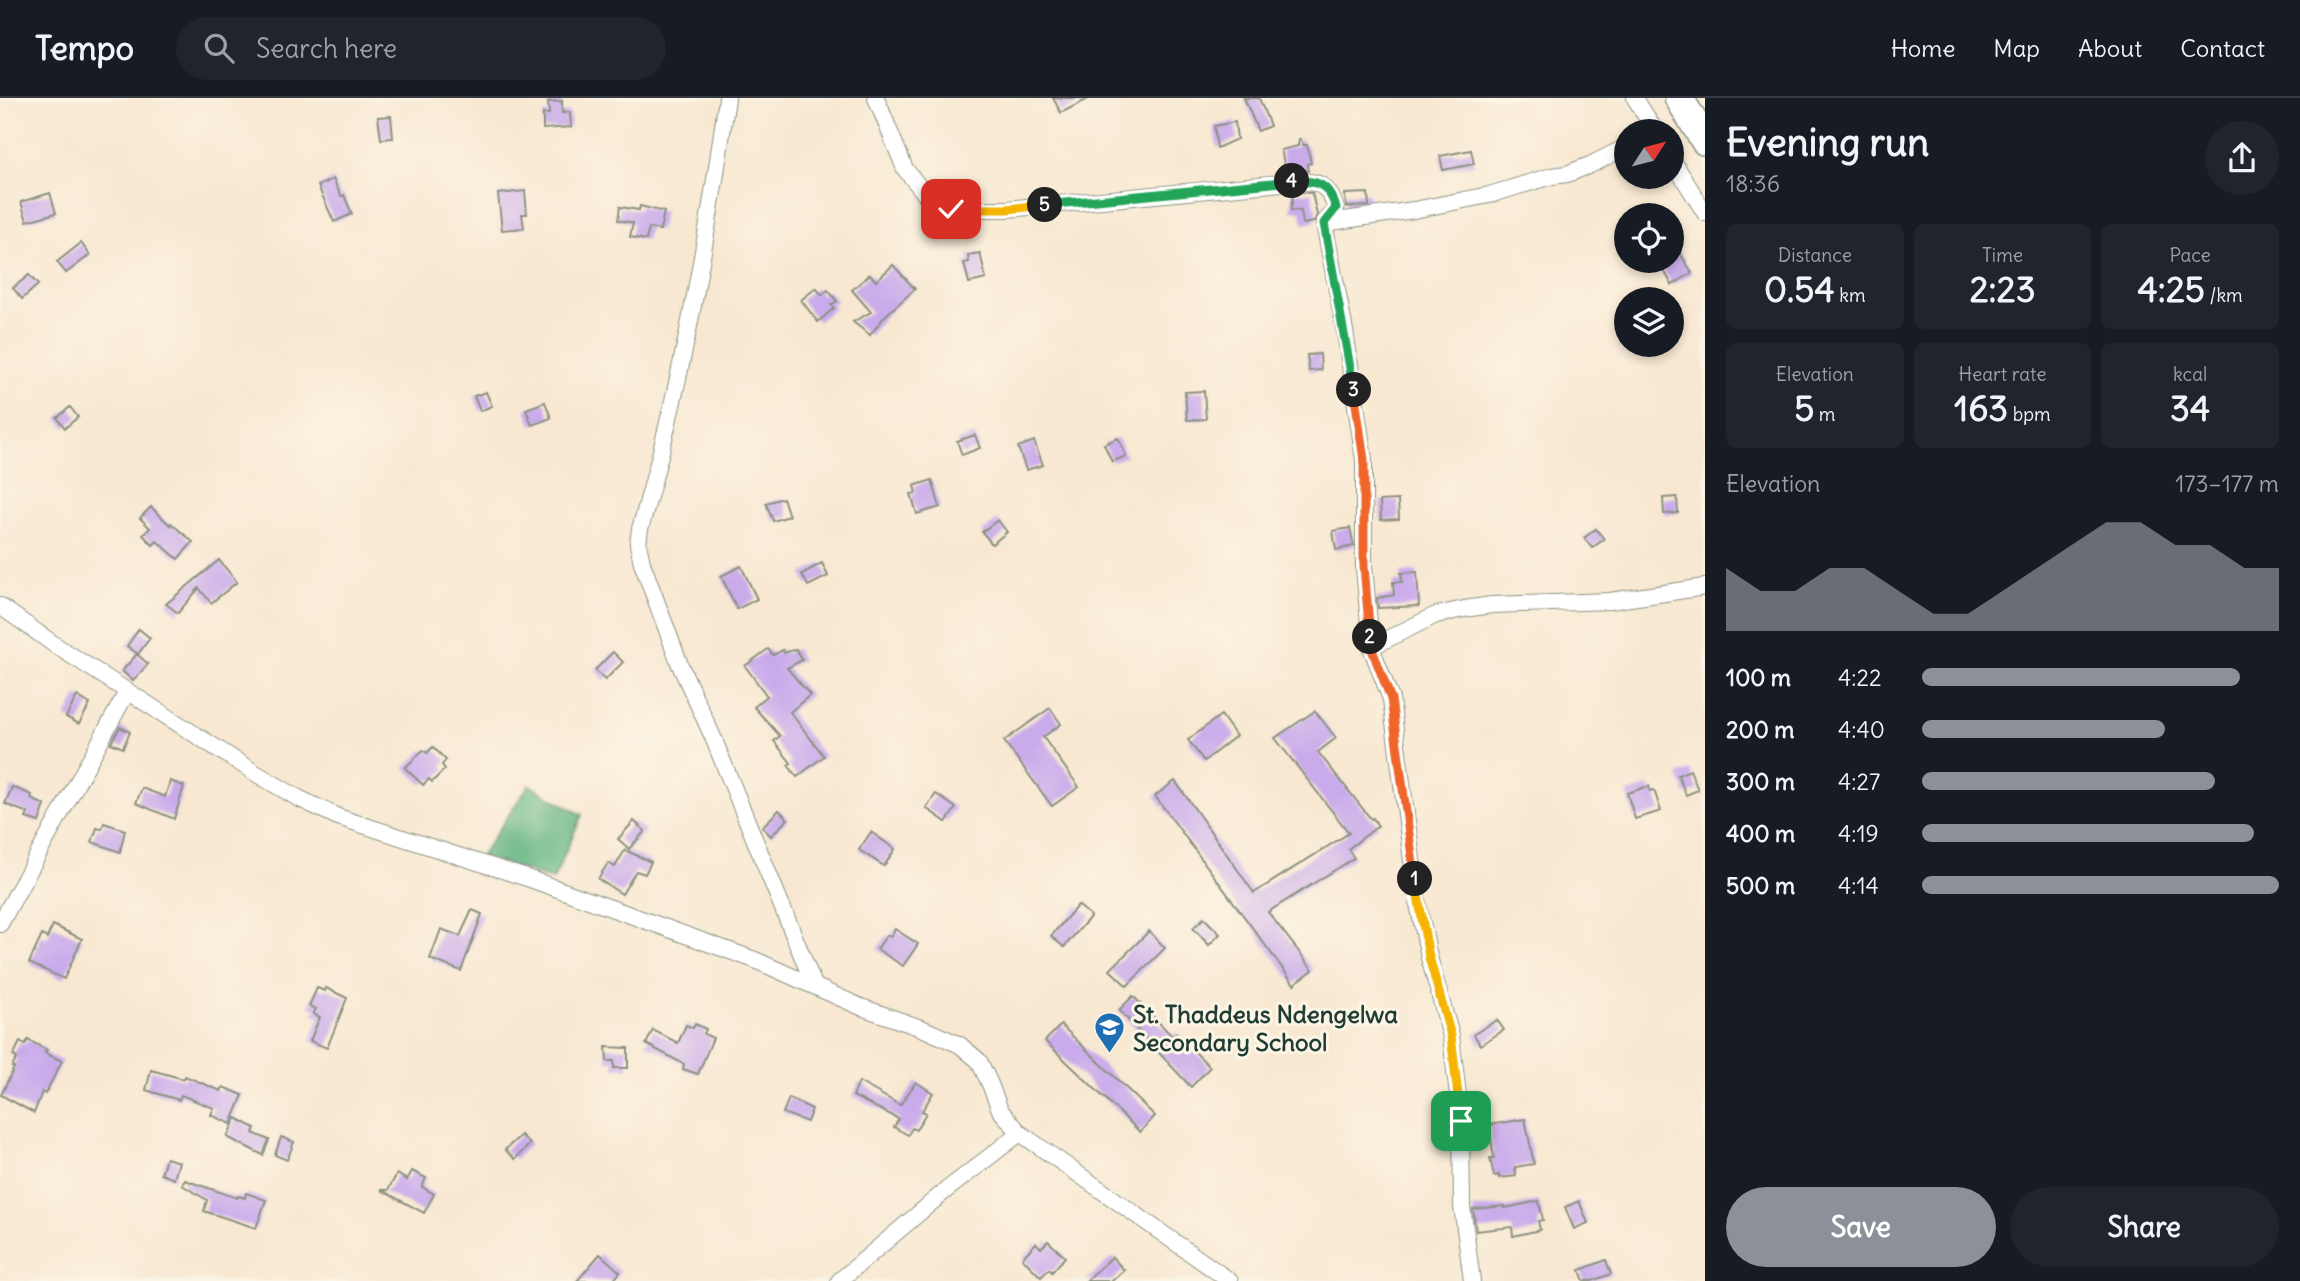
<!DOCTYPE html>
<meta charset="utf-8">
<style>
body{margin:0;font-family:Delius,sans-serif;background:#20242c;color:#f1f3f6;height:100vh;display:flex;flex-direction:column;font-size:26px;white-space:nowrap}
*{box-sizing:border-box;margin:0}
p{font-size:23px;color:#9ea1a6}
.icon{flex:none;width:38px;height:38px;fill:none;stroke:currentColor;stroke-width:2;stroke-linecap:round;stroke-linejoin:round}
.map{position:relative;flex:1;overflow:hidden}
.panel{display:flex;flex-direction:column;background:#171b24;width:595px}
.panel>*{flex:none}
.needle{width:46px;rotate:54deg}
.controls{position:absolute;left:1614px;top:21px;display:grid;gap:14px}
.controls a{display:grid;place-items:center;width:70px;height:70px;border-radius:50%;background:#171b24;box-shadow:0 4px 10px #0003;font-size:35px}
.pin{position:absolute;display:grid;place-items:center;width:60px;height:60px;color:#fff;margin:-30px;border-radius:14px;box-shadow:0 4px 10px #0006}
.km{position:absolute;width:35px;height:35px;margin:-18px;border-radius:50%;background:#222;color:#fff;font-size:19px;line-height:35px;text-align:center}
.round{display:grid;place-items:center;flex:none;width:74px;height:74px;border-radius:37px;background:#20242c}
.summary{display:flex;align-items:center;justify-content:space-between;height:119px;padding:0 21px}
h1{font-size:38px;font-weight:700;line-height:52px}
.figures{display:grid;grid-template-columns:repeat(3,1fr);gap:10px;height:119px;padding:7px 21px}
.figures div{display:grid;align-content:center;border-radius:10px;background:#20242c;text-align:center}
.figures b{font-size:35px;font-weight:700}
.figures small{font-size:19px;font-weight:400}
.figures p{font-size:19px}
.chart{height:196px;padding:14px 21px}
.chart p{display:flex;justify-content:space-between}
.chart svg{width:100%;height:126px;margin-top:7px;fill:#8c9099;opacity:.7}
.cta{display:flex;gap:14px;margin-top:auto;padding:14px 21px}
.cta a{flex:1;height:80px;border-radius:42px;background:#8c9099;color:#fff;font-size:28px;font-weight:700;line-height:80px;text-align:center}
.cta a+a{background:#20242c;color:#f1f3f6}
ul{padding:0 21px;list-style:none;font-size:23px}
li{display:grid;grid-template-columns:112px 84px 1fr;align-items:center;height:52px}
li i{height:18px;border-radius:9px;background:#8c9099}
header{display:flex;align-items:center;gap:42px;box-sizing:border-box;height:98px;padding:0 35px;background:#171b24;border-bottom:2px solid #363941}
header strong{font-size:33px}
nav{display:flex;gap:38px;margin-inline-start:auto;font-size:24px}
.search{width:490px;height:63px;background:#20242c;display:flex;align-items:center;gap:18px;box-sizing:border-box;padding:0 24px;border-radius:38px;color:#9ea1a6;font-size:26px}
main{display:flex;flex:1;min-height:0}
.map>svg:first-child{display:block}
.forest{fill:#62b481;stroke:#40785a;stroke-width:2}
.building{fill:#c9aaeb}
.lines{fill:none;stroke-linecap:round;stroke-linejoin:round}
.street-casing{stroke:#8c9282;stroke-width:18}
.highway-casing{stroke:#8c9282;stroke-width:31}
.street{stroke:#fff;stroke-width:16}
.highway{stroke:#fff;stroke-width:28}
.split-1-casing{stroke:#fff;stroke-width:14}
.split-2-casing{stroke:#fff;stroke-width:14}
.split-3-casing{stroke:#fff;stroke-width:14}
.split-4-casing{stroke:#fff;stroke-width:14}
.split-5-casing{stroke:#fff;stroke-width:14}
.split-6-casing{stroke:#fff;stroke-width:14}
.split-1{stroke:#f5b400;stroke-width:9}
.split-2{stroke:#f0652b;stroke-width:9}
.split-3{stroke:#f0652b;stroke-width:9}
.split-4{stroke:#22a559;stroke-width:9}
.split-5{stroke:#22a559;stroke-width:9}
.split-6{stroke:#f5b400;stroke-width:9}
.labels{text-anchor:middle;dominant-baseline:central;stroke-width:6;stroke-linejoin:round;paint-order:stroke}
.poi-label{font-size:24px;font-weight:bold;fill:#1f3d34;stroke:#fcf5e5;text-anchor:start}
</style>
<header>
<strong>Tempo</strong>
<div class="search"><svg class="icon" aria-label="search" viewBox="0 0 24 24"><circle cx="10" cy="10" r="6"/><path d="M15 15l6 6"/></svg>Search here</div>
<nav><a>Home</a><a>Map</a><a>About</a><a>Contact</a></nav>
</header>
<main>
<div class="map">
<svg width="1705" height="1183" viewBox="0 0 1705 1183">
<rect width="100%" height="100%" fill="#fcf5e5"/>
<filter id="ink" filterUnits="userSpaceOnUse"><feTurbulence type="fractalNoise" baseFrequency=".0143" numOctaves="2"/><feDisplacementMap in="SourceGraphic" scale="14" xChannelSelector="R" yChannelSelector="G"/><feConvolveMatrix kernelMatrix="1 2 1 2 8 2 1 2 1" color-interpolation-filters="sRGB"/></filter>
<filter id="wash" filterUnits="userSpaceOnUse"><feTurbulence type="fractalNoise" baseFrequency=".00686" numOctaves="4" result="noise"/><feDisplacementMap in="SourceGraphic" scale="28" xChannelSelector="R" yChannelSelector="G"/><feGaussianBlur stdDeviation="1.57" result="paint"/><feColorMatrix in="noise" values="0 0 0 0 0 0 0 0 0 0 0 0 0 0 0 0 0 1.4 0 .05"/><feComposite in="paint" operator="in"/></filter>
<g filter="url(#wash)">
<rect width="100%" height="100%" fill="#f8e8d1"/>
<polygon class="forest" points="529,687 582,717 553,782 481,758"/>
<g id="blocks">
<g class="building">
<polygon points="1053,0 1090,0 1061,15"/>
<polygon points="1244,0 1259,0 1270,28 1258,33"/>
<polygon points="562,3 562,15 570,14 571,29 543,31 543,16 549,16 548,4"/>
<polygon points="391,18 393,40 381,41 378,19"/>
<polygon points="1235,24 1237,41 1217,50 1214,28"/>
<polygon points="1299,41 1301,41 1303,47 1307,47 1311,65 1307,66 1308,73 1286,74 1281,52 1298,48"/>
<polygon points="1471,52 1474,66 1443,72 1440,58"/>
<polygon points="333,81 341,98 344,97 352,116 334,124 318,88"/>
<polygon points="525,93 527,116 522,116 524,130 502,132 498,96"/>
<polygon points="1293,94 1312,95 1317,117 1314,124 1303,126 1301,113 1291,112"/>
<polygon points="50,95 56,115 27,123 21,104"/>
<polygon points="1368,95 1369,108 1346,109 1345,96"/>
<polygon points="640,108 664,114 660,132 649,130 646,142 630,139 633,125 618,122 620,109 639,112"/>
<polygon points="1671,140 1692,175 1672,187 1659,163 1671,163"/>
<polygon points="81,145 90,157 66,175 57,164"/>
<polygon points="980,155 986,181 969,185 964,165 969,164 968,157"/>
<polygon points="893,167 915,191 885,218 870,237 853,224 871,214 852,192 870,176 876,183"/>
<polygon points="29,177 38,187 22,201 13,190"/>
<polygon points="816,190 822,197 828,192 837,203 831,207 834,210 818,224 801,202"/>
<polygon points="1320,256 1321,272 1309,273 1307,257"/>
<polygon points="1204,293 1206,321 1187,322 1185,294"/>
<polygon points="486,294 492,308 480,313 474,298"/>
<polygon points="545,304 551,320 532,327 526,311"/>
<polygon points="70,309 78,319 65,330 57,320"/>
<polygon points="975,337 980,350 962,357 957,343"/>
<polygon points="1118,340 1126,358 1112,364 1104,346"/>
<polygon points="1034,343 1043,367 1026,372 1018,349"/>
<polygon points="932,382 940,409 917,416 911,396 916,395 914,388"/>
<polygon points="1677,399 1678,415 1664,416 1663,400"/>
<polygon points="783,400 789,418 773,423 766,405"/>
<polygon points="1398,402 1399,421 1381,422 1380,403"/>
<polygon points="151,409 170,427 171,425 193,444 178,461 157,443 153,447 143,437 150,430 140,420"/>
<polygon points="998,422 1007,434 992,446 982,434"/>
<polygon points="1350,430 1354,448 1336,452 1333,433"/>
<polygon points="1596,431 1604,441 1592,450 1584,440"/>
<polygon points="219,462 237,484 211,505 199,490 178,515 166,506"/>
<polygon points="822,465 828,478 808,488 802,476"/>
<polygon points="741,468 757,501 737,511 721,478"/>
<polygon points="1417,474 1419,508 1378,510 1377,500 1394,497 1393,484 1402,484 1401,475"/>
<polygon points="139,531 150,540 138,556 127,548"/>
<polygon points="768,551 773,557 783,552 784,555 796,551 802,562 787,570 810,597 790,614 824,658 797,679 788,667 791,665 774,643 780,638 754,609 767,598 745,568"/>
<polygon points="613,554 623,564 605,582 595,572"/>
<polygon points="137,556 148,566 133,583 122,573"/>
<polygon points="77,598 90,606 79,626 66,619"/>
<polygon points="1050,610 1061,626 1043,639 1079,689 1052,708 1004,643"/>
<polygon points="1315,613 1336,640 1318,654 1371,721 1373,720 1378,728 1348,751 1354,760 1268,814 1313,872 1294,886 1155,698 1175,683 1254,795 1349,735 1275,640"/>
<polygon points="1221,617 1236,638 1204,663 1188,642"/>
<polygon points="120,629 130,634 123,650 111,645"/>
<polygon points="433,649 446,662 442,667 445,671 432,684 429,681 423,687 405,670 423,652 427,655"/>
<polygon points="1690,672 1698,692 1686,697 1678,677"/>
<polygon points="170,683 184,688 174,721 136,705 142,690 165,699"/>
<polygon points="1649,688 1650,693 1654,692 1661,713 1635,721 1627,695"/>
<polygon points="12,689 32,697 31,701 45,707 39,724 26,720 28,715 5,706"/>
<polygon points="936,696 956,710 946,724 926,710"/>
<polygon points="779,712 788,721 771,738 762,729"/>
<polygon points="634,723 645,733 629,751 618,741"/>
<polygon points="104,725 125,732 120,754 92,744 97,730 102,731"/>
<polygon points="871,734 895,751 884,768 859,752"/>
<polygon points="625,752 651,764 645,776 636,773 622,796 598,781 608,765 615,769"/>
<polygon points="1078,807 1091,818 1064,849 1051,838"/>
<polygon points="472,812 482,816 461,873 430,861 441,831 460,838"/>
<polygon points="1204,820 1220,836 1209,847 1193,830"/>
<polygon points="53,827 82,841 64,881 29,865 42,837 47,840"/>
<polygon points="895,831 918,846 903,868 877,851 887,837 890,839"/>
<polygon points="1149,833 1165,850 1127,888 1110,872"/>
<polygon points="317,890 325,893 326,890 347,900 327,950 310,943 320,919 313,916 316,911 309,908"/>
<polygon points="1133,898 1173,939 1176,935 1210,969 1191,989 1119,912"/>
<polygon points="1497,922 1504,932 1480,947 1474,936"/>
<polygon points="695,926 706,931 704,936 713,940 698,976 683,971 684,966 646,946 653,932 678,945 686,927 693,930"/>
<polygon points="1061,927 1155,1018 1140,1034 1045,943"/>
<polygon points="28,942 47,952 45,955 62,963 45,996 42,994 34,1015 1,997 14,970 12,969 17,960 13,958 20,944 25,947"/>
<polygon points="606,949 628,950 628,970 614,970 614,963 607,963"/>
<polygon points="151,972 184,981 185,978 221,993 223,989 243,997 231,1026 211,1017 214,1010 181,997 179,1002 146,992"/>
<polygon points="859,984 900,1007 916,984 933,995 922,1013 926,1015 916,1032 912,1030 908,1037 894,1029 899,1021 853,998"/>
<polygon points="789,1000 812,1011 807,1024 783,1015"/>
<polygon points="236,1020 255,1030 253,1035 269,1042 263,1057 227,1039"/>
<polygon points="1525,1021 1534,1066 1515,1069 1516,1078 1499,1080 1499,1077 1494,1078 1490,1060 1494,1060 1489,1027"/>
<polygon points="521,1037 530,1046 515,1061 505,1052"/>
<polygon points="281,1039 294,1044 287,1062 275,1057"/>
<polygon points="166,1060 179,1064 174,1081 161,1076"/>
<polygon points="412,1073 426,1080 422,1089 434,1096 424,1115 381,1092 388,1092 397,1076 407,1082"/>
<polygon points="185,1082 237,1100 238,1098 245,1100 246,1095 266,1102 256,1130 204,1113 207,1102 182,1087"/>
<polygon points="1539,1103 1543,1122 1538,1123 1540,1132 1513,1138 1512,1129 1476,1133 1473,1111 1505,1108 1505,1110"/>
<polygon points="1579,1103 1588,1125 1574,1131 1565,1109"/>
<polygon points="1048,1143 1065,1159 1052,1174 1049,1171 1041,1179 1022,1160 1036,1145 1041,1150"/>
<polygon points="600,1156 620,1174 613,1183 577,1183"/>
<polygon points="1112,1159 1124,1172 1112,1183 1086,1183"/>
<polygon points="1606,1162 1611,1176 1592,1183 1584,1183 1580,1172"/>
</g>
</g>
</g>
<g filter="url(#ink)">
<use href="#blocks" fill-opacity="0" stroke="#8c9282" stroke-width="2"/>
<g class="lines">
<defs>
<g id="street">
<path d="M727 0C707 145 681 290 640 431L638 446 642 465 680 567 712 637 814 887"/>
<path d="M876 0 905 71 925 96 936 104 951 111H1007L1292 84C1317 83 1328 84 1336 111L1324 125 1345 233 1364 362V468L1371 549"/>
<polyline points="1635,0 1655,33"/>
<polyline points="1671,60 1705,115"/>
<polyline points="1324,125 1414,112 1489,97 1552,78 1567,76 1590,67 1626,49"/>
<polyline points="0,508 55,547 257,676 298,700 338,719 533,782 755,862 861,909 924,931 960,947 979,963 990,986 1000,1012 1020,1035 945,1093 839,1183"/>
<polyline points="0,826 127,594"/>
<polyline points="1020,1035 1230,1183"/>
<polyline points="1472,1183 1462,1108 1461,1023 1451,938 1429,859 1417,801 1391,601 1371,549 1436,517 1464,511 1492,507 1610,503 1705,489"/>
</g>
<polyline id="highway" points="1679,0 1705,43"/>
</defs>
<use href="#street" class="street-casing"/>
<use href="#highway" class="highway-casing"/>
<use href="#street" class="street"/>
<use href="#highway" class="highway"/>
</g>
</g>
<g class="lines" filter="url(#ink)">
<defs>
<polyline id="split-1" points="1415,781 1429,859 1451,938 1461,1023"/>
<polyline id="split-2" points="1370,539 1371,549 1391,601 1415,781"/>
<polyline id="split-3" points="1354,292 1364,362 1364,468 1370,539"/>
<path id="split-4" d="M1292 83C1317 83 1328 84 1336 110L1324 125 1354 292"/>
<polyline id="split-5" points="1045,107 1292,83"/>
<polyline id="split-6" points="951,111 1007,111 1045,107"/>
</defs>
<use href="#split-1" class="split-1-casing"/>
<use href="#split-2" class="split-2-casing"/>
<use href="#split-3" class="split-3-casing"/>
<use href="#split-4" class="split-4-casing"/>
<use href="#split-5" class="split-5-casing"/>
<use href="#split-6" class="split-6-casing"/>
<use href="#split-1" class="split-1"/>
<use href="#split-2" class="split-2"/>
<use href="#split-3" class="split-3"/>
<use href="#split-4" class="split-4"/>
<use href="#split-5" class="split-5"/>
<use href="#split-6" class="split-6"/>
</g>
<defs>
<symbol id="school-pin" viewBox="-11 -11 22 30"><path d="M0 17L-7.5 6A9.5 9.5 0 1 1 7.5 6Z" fill="#1f6fb2" stroke="#fcf5e5"/><path d="M0-5L7-2L0 1L-7-2ZM-4 1L0 2.5L4 1V4Q0 6-4 4Z" fill="#fff"/></symbol>
</defs>
<g fill-rule="evenodd">
<use href="#school-pin" x="1092" y="912" width="35" height="47"/>
</g>
<g class="labels">
<g class="poi-label">
<text x="1133" y="916">St. Thaddeus Ndengelwa<tspan x="1133" dy="28">Secondary School</tspan></text>
</g>
</g>
</svg>
<div class="controls">
<a><svg class="needle" viewBox="-14 -14 28 28"><path d="M0-13l5 13h-10z" fill="#e53935"/><path d="M0 13l5-13h-10z" fill="#9ea1a6"/></svg></a>
<a><svg class="icon" aria-label="locate" viewBox="0 0 24 24"><circle cx="12" cy="12" r="6"/><path d="M12 2v4M12 18v4M2 12h4M18 12h4"/></svg></a>
<a><svg class="icon" aria-label="layers" viewBox="0 0 24 24"><path d="M12 4l9 5-9 5-9-5zM3 14l9 5 9-5"/></svg></a>
</div>
<div class="pin" style="left:1461px;top:1023px;background:#1e9e55"><svg class="icon" aria-label="arrive" viewBox="0 0 24 24"><path d="M6 21V4h12l-3 4 3 4H6"/></svg></div>
<div class="pin" style="left:951px;top:111px;background:#d93025"><svg class="icon" aria-label="check" viewBox="0 0 24 24"><path d="M5 12l5 5 9-10"/></svg></div>
<b class="km" style="left:1415px;top:781px">1</b>
<b class="km" style="left:1370px;top:539px">2</b>
<b class="km" style="left:1354px;top:292px">3</b>
<b class="km" style="left:1292px;top:83px">4</b>
<b class="km" style="left:1045px;top:107px">5</b>
</div>
<section class="panel">
<div class="summary"><div><h1>Evening run</h1><p>18:36</p></div><a class="round"><svg class="icon" aria-label="share" viewBox="0 0 24 24"><path d="M12 15V3M7 8l5-5 5 5M5 13v7h14v-7"/></svg></a></div>
<div class="figures">
<div><p>Distance</p><b>0.54<small> km</small></b></div>
<div><p>Time</p><b>2:23</b></div>
<div><p>Pace</p><b>4:25<small> /km</small></b></div>
</div>
<div class="figures">
<div><p>Elevation</p><b>5<small> m</small></b></div>
<div><p>Heart rate</p><b>163<small> bpm</small></b></div>
<div><p>kcal</p><b>34</b></div>
</div>
<div class="chart"><p><span>Elevation</span>173–177 m</p>
<svg viewBox="0 0 160 44" preserveAspectRatio="none"><path d="M0 44V22L10 30L20 30L30 22L40 22L50 30L60 38L70 38L80 30L90 22L100 14L110 6L120 6L130 14L140 14L150 22L160 22V44z"/></svg>
</div>
<ul>
<li><b>100 m</b>4:22<i style="width:89%"></i></li>
<li><b>200 m</b>4:40<i style="width:68%"></i></li>
<li><b>300 m</b>4:27<i style="width:82%"></i></li>
<li><b>400 m</b>4:19<i style="width:93%"></i></li>
<li><b>500 m</b>4:14<i style="width:100%"></i></li>
</ul>
<div class="cta"><a>Save</a><a>Share</a></div>
</section>
</main>
